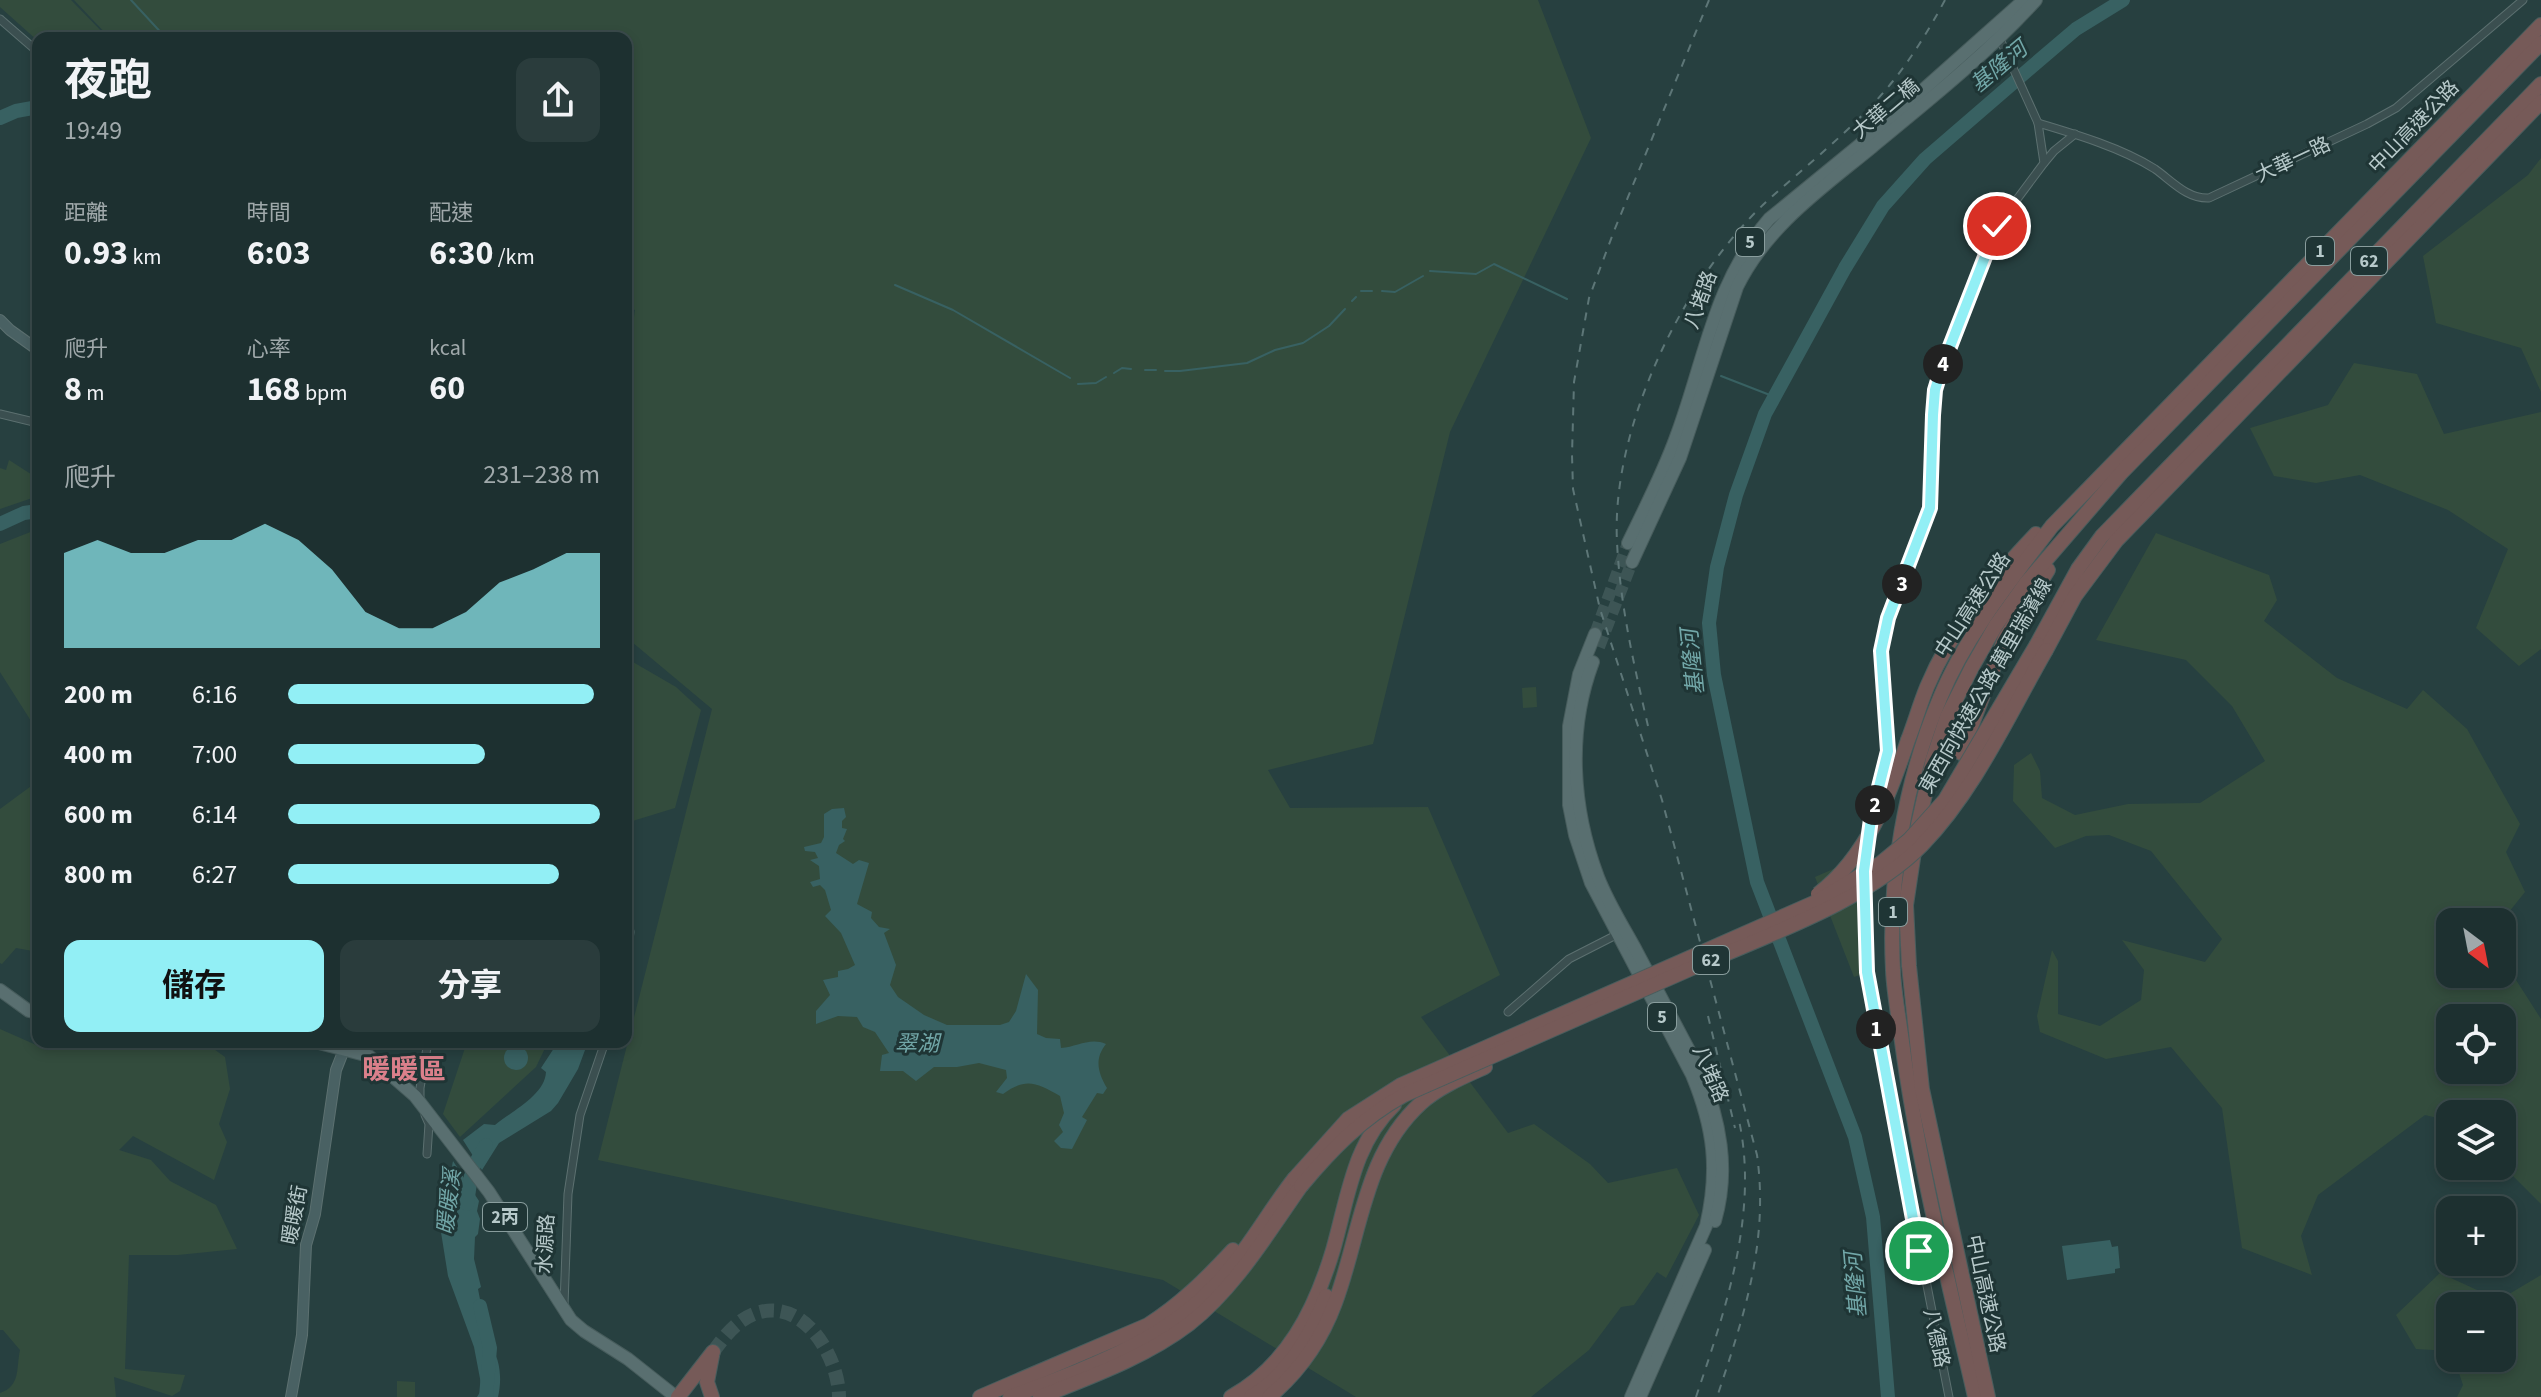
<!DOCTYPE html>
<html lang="zh-TW">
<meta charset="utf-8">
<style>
body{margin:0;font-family:"Source Sans 3","Noto Sans TC",sans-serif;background:#2a3c3c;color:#f1f3f6;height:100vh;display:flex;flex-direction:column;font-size:30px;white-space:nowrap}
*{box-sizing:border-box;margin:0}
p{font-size:26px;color:#a0a9ab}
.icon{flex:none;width:44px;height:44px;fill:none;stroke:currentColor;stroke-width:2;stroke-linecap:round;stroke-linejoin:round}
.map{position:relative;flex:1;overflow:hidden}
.side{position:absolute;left:32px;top:32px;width:600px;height:1016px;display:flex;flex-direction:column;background:#1d3030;border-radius:16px;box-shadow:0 4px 12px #0003,0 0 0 2px #3b4b4c}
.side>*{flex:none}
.needle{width:52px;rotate:148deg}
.buttons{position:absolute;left:2436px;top:908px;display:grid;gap:16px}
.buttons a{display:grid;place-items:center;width:80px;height:80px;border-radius:16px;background:#1d3030;box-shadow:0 4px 12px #0003,0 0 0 2px #3b4b4c;font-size:40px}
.pin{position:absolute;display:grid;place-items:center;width:68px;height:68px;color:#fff;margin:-34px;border:4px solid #fff;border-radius:50%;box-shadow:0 2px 8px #0007}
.km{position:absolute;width:40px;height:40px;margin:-20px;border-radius:50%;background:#222;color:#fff;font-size:22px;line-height:40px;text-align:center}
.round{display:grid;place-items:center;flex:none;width:84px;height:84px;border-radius:16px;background:#2a3c3c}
.head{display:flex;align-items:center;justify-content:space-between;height:136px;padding:0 32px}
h1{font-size:44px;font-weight:700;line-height:60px}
.metrics{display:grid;grid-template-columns:repeat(3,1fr);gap:12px;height:136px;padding:8px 32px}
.metrics div{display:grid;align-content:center}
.metrics b{font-size:34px;font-weight:700}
.metrics small{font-size:22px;font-weight:400}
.metrics p{font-size:22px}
.chart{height:224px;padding:16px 32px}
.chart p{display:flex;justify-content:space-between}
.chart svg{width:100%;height:144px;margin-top:8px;fill:#92eff5;opacity:.7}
.button{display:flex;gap:16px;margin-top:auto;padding:16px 32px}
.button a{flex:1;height:92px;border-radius:16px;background:#92eff5;color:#111;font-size:32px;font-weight:700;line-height:92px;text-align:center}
.button a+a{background:#2a3c3c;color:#f1f3f6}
ul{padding:0 32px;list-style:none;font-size:26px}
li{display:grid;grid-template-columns:128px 96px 1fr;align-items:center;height:60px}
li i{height:20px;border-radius:10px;background:#92eff5}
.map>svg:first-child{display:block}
.green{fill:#334c3d;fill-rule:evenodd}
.water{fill:#386162}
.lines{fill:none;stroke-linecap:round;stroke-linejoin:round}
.stream{stroke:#386162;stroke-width:2}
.river{stroke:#386162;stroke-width:14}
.primary-tunnel{stroke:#3d5555;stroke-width:12;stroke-dasharray:12 6;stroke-linecap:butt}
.highway-tunnel{stroke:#3d5555;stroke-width:14;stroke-dasharray:14 7;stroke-linecap:butt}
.street-casing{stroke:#5c7070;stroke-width:9}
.secondary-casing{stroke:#5c7070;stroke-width:12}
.primary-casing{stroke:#475c5c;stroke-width:14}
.highway-casing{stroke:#495d5d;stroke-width:16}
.street{stroke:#3b4f50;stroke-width:7}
.secondary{stroke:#496163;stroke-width:10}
.primary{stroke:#596f70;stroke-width:12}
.highway{stroke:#765a58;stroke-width:14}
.rail{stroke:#5d7677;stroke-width:2;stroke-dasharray:8 8;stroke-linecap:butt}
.highway-bridge-casing{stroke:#495d5d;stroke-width:16;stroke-linecap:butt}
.highway-bridge{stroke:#765a58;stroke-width:14}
.route-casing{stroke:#fff;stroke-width:16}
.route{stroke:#92eff5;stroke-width:10}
.labels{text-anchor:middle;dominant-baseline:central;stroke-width:6;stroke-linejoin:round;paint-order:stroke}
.shield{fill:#1f3535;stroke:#899d9d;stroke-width:2}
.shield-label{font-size:18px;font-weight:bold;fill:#b7c9ca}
.street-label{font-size:20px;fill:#b7c9ca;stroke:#1f3535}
.water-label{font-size:22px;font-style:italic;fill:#72a7a8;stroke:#1f3535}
.district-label{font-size:28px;font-weight:bold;fill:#da808b;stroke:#1f3535}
</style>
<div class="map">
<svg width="2541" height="1397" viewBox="0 0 2541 1397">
<rect width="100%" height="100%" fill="#274040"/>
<g class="green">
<polygon points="0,0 71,0 108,38 38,38 38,41 0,7"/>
<polygon points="74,0 1538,0 1591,138 1450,432 1373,744 1268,770 1290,808 1428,807 1500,975 1421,1017 1508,1133 1534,1124 1590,1164 1608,1183 1677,1168 1699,1215 1666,1278 1657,1272 1634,1305 1621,1307 1589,1350 1531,1397 1356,1397 1163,1280 598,1160 712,709 626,637 633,465 626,433 626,376 635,310 626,307 626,38 110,38"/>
<polygon points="2541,158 2541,392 2521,348 2436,323 2423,256 2528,175"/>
<polygon points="2354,363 2417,374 2444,434 2541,412 2541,649 2519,666 2476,628 2508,549 2448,510 2360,475 2316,483 2274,476 2250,428 2328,405"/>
<polygon points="9,460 37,478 38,496 0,509 0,468 6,470"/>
<polygon points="38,529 38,732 0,672 0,544"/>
<path d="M2156 533 2269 575 2277 600 2264 621 2337 678 2407 709 2423 690 2467 729 2520 824 2506 852 2525 892 2501 922H2450V974H2502V958L2541 1019V1204L2502 1165V1114H2450V1121L2425 1115 2318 1195 2301 1236 2312 1275 2242 1248 2222 1108 2171 1047 2106 1059 2040 1032 2037 1016 2052 950 2058 961V1014L2100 1026 2141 1000 2144 970 2122 940 2205 962 2222 939 2151 851 2109 835 2086 836 2055 848 2013 801 2014 765 2031 753 2040 771 2042 798 2075 815 2128 804 2200 803 2265 761 2232 706 2186 660 2096 640ZM2450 1018H2502V1070H2450Z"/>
<polygon points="626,658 676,687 701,710 675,808 626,823"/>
<polygon points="1536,687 1537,707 1523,708 1522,688"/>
<polygon points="38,781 38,952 16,948 2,964 0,963 0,809"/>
<polygon points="1865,861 1863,974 1854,977 1815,877 1840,866"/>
<path d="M0 1029 43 1048 98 1042H204L225 1057 230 1089 219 1124 227 1142 214 1180 133 1136 119 1150 151 1160 170 1181 216 1205 237 1249 178 1255H129L125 1369 185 1375 180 1391 172 1396 114 1377 116 1397H0V1393C21 1386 16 1368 20 1350L3 1330H0Z"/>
<polygon points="467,1042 548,1042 536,1067 460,1137 443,1114"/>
<polygon points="2440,1273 2499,1300 2541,1275 2541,1397 2457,1397 2463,1385 2454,1358 2502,1358 2502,1306 2450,1306 2450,1351 2416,1349 2396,1315"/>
<polygon points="397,1381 415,1382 415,1397 397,1397"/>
</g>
<g class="water">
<path d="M844 808 846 817 842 821V828L847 829 843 839 845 841 839 845 836 853 853 864 859 860 869 863 857 904 872 912 871 918 879 927 890 929 884 933 896 965 890 985 898 997 924 1015 947 1025H1000L1009 1022 1016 1011 1026 974 1038 990 1037 1034 1046 1038 1060 1039 1061 1048C1077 1047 1090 1037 1106 1044 1094 1059 1098 1073 1107 1088L1103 1094 1097 1093 1082 1117 1087 1120 1072 1149 1061 1148 1054 1141 1063 1132 1059 1125 1064 1113 1060 1096C1037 1083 1026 1077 1003 1094L996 1092 1007 1078 1006 1070 979 1063 957 1067H934L916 1081 903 1071H880L882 1055 889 1053 875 1032 863 1027 857 1017 838 1016 816 1024V1011L830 995 823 980 838 977V971L848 969 855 965 841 933 825 916 831 910 825 890 820 885 813 887 810 882 820 879 819 866 810 860 818 858 815 852 805 851 804 847 821 843 824 837V814L832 809Z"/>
<path d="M558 1042H588L578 1069 558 1103 551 1111 499 1143 482 1170 463 1140 484 1124 495 1125C512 1111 545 1095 546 1072L541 1068Z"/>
<circle cx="516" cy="1058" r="12"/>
<path d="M453 1161 479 1201 477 1211 480 1219 478 1234 475 1237 474 1259 481 1287 478 1289 489 1345C501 1357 502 1381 498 1397H477L482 1389 474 1347 448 1276 440 1226Z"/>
<polygon points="2110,1240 2112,1247 2118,1246 2120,1268 2115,1269 2115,1273 2067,1280 2062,1246"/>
</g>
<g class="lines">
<g class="stream">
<polyline points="131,0 166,38"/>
<polyline points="1430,271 1476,274 1494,264 1567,299"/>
<polyline points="895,285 953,310 1070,378"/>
<polyline points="1361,291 1372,291"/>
<polyline points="1382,291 1395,292 1423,276"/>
<polyline points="1352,301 1356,297"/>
<polyline points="1145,370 1156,370"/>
<polyline points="1165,371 1180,371 1247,363 1275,350 1303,343 1329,326 1345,309"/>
<polyline points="1114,373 1122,368 1131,369"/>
<polyline points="1721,376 1775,397"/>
<polyline points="1078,384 1096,383 1106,377"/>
</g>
<g class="river">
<polyline points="0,118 16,111 38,107"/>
<polyline points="0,524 24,513 38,511"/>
<polyline points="467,1204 472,1169 486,1145"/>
<polyline points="480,1306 490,1348 486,1397"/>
<polyline points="1888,1397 1873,1217 1855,1137 1757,882 1714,675 1709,623 1717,567 1736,495 1765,414 1845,268 1883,206 1925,159 2035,64 2076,29 2123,0"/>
</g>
<g class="primary-tunnel">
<polyline points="1595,634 1628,543"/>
<polyline points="1599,647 1632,562"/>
</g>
<path class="highway-tunnel" d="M713 1352C724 1337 736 1321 754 1314 803 1295 839 1357 839 1397"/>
<defs>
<g id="street">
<polyline points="0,19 38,52"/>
<path d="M2038 123C2075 134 2122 148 2155 169 2172 181 2187 199 2209 198L2367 124 2396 108 2523 0"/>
<polyline points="2044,163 2054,151 2075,134"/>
<polyline points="0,414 38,423"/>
<polyline points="1871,818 1888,751 1881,651 1888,618 1930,508 1933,415 1935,390 1942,367 1997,226 2044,163 2038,123 1999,37"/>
<polyline points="1864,873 1866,845"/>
<polyline points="1863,889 1866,963 1874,1017 1949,1397"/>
<polyline points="626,913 630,932 626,963"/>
<polyline points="1508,1012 1569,959 1618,934"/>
<polyline points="420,1099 420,1088 428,1042"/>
<polyline points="425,1115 429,1124 427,1154"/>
<polyline points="564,1305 568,1194 580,1115 605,1042"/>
</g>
<g id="secondary">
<polyline points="0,320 10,330 38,350"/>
<polyline points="291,1397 302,1335 306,1245 315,1214 336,1070 347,1042"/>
</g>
<g id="primary">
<path d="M1628 543C1645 508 1663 473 1676 437 1705 360 1713 284 1769 219L1879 129 2024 0"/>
<path d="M1632 562 1680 458 1737 287C1767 226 1821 189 1872 147 1928 101 1987 54 2036 0"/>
<path d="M1595 634 1579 674 1569 726V805L1575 835 1591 883 1692 1075C1714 1128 1719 1170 1706 1226L1631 1397"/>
<path d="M1593 662C1567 731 1572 808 1598 877 1608 903 1624 928 1637 952 1658 992 1679 1032 1700 1071 1720 1120 1730 1169 1715 1221"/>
<polyline points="0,990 29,1011 38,1013"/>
<polyline points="315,1042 369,1056 415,1096 489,1192 571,1320 584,1331 628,1359 676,1397"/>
<polyline points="1640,1397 1705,1250"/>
</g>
<g id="highway">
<polyline points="2037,644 2078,569 2102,536 2541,84"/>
<polyline points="2046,650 2075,596 2116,541 2541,102"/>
<path d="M1908 740C1915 722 1920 704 1927 687 1951 629 1993 579 2036 534"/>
<polyline points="1961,753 2005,638 2048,570"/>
<polyline points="712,1356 707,1382 712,1397"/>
<polyline points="678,1397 713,1352"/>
<path d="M980 1397 1148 1325C1181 1304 1206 1279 1233 1250"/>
<path d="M1010 1397C1086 1368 1167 1341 1222 1278 1249 1248 1269 1211 1294 1179"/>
<path d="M1040 1397C1090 1377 1146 1357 1189 1324 1235 1288 1267 1234 1301 1186"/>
<path d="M1231 1397C1287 1366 1315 1310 1333 1250 1348 1198 1353 1144 1394 1105"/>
<path d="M1251 1397C1288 1374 1311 1336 1326 1296"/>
<path d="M1269 1397C1300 1371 1321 1341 1335 1303 1361 1234 1363 1156 1421 1103 1439 1087 1463 1077 1485 1067"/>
<path d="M1975 1397C1948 1279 1918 1162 1902 1042 1899 1018 1894 994 1893 970 1888 879 1905 781 1940 698 1966 635 2011 580 2052 526L2541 25"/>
<polyline points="1988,1397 1922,1089 1909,966 1906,905 1918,825 1933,759 1947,717 1972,667 1996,625 2026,583 2121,473 2541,43"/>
</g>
</defs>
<use href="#street" class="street-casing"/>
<use href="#secondary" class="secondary-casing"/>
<use href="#primary" class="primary-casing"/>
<use href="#highway" class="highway-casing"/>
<use href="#street" class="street"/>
<use href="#secondary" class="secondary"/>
<use href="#primary" class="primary"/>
<use href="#highway" class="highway"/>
<g class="rail">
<path d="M1709 0 1614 231 1589 298 1574 382 1572 455 1573 489 1600 609 1662 800 1757 1155C1769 1242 1744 1316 1717 1397"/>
<path d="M1648 726C1634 665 1620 605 1617 542 1611 427 1683 280 1766 202 1809 163 1856 127 1893 81 1913 56 1930 28 1945 0"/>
<polyline points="1708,1016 1735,1128"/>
<path d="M1696 1397C1726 1308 1760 1210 1738 1116"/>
</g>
<defs>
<g id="highway-bridge">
<path d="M1818 894C1868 856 1889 796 1908 740"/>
<polyline points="1294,1179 1348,1119 1401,1085 1816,902 1881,863 1909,840 1945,800 2037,644"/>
<path d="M1301 1186C1332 1149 1361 1119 1404 1095 1503 1052 1601 1008 1699 965 1768 935 1870 899 1922 845 1975 790 2008 716 2046 650"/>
</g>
</defs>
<use href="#highway-bridge" class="highway-bridge-casing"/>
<use href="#highway-bridge" class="highway-bridge"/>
</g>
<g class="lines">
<defs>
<polyline id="route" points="1919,1251 1867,972 1864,871 1871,819 1888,751 1881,651 1888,618 1930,508 1933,415 1935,390 1942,367 1997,226"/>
</defs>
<use href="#route" class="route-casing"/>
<use href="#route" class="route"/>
</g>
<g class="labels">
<g class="shield">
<rect x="1736" y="228" width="28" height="28" rx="6"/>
<rect x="2306" y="237" width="28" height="28" rx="6"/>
<rect x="2351" y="247" width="36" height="28" rx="6"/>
<rect x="1879" y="898" width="28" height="28" rx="6"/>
<rect x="1693" y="946" width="36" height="28" rx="6"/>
<rect x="1648" y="1003" width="28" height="28" rx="6"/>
<rect x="483" y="1203" width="44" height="28" rx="6"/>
</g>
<g class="shield-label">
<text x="1750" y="242">5</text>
<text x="2320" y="251">1</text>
<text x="2369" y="261">62</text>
<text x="1893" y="912">1</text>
<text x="1711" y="960">62</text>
<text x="1662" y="1017">5</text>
<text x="505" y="1217">2丙</text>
</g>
<g class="street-label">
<text transform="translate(1886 109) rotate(-40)">大華二橋</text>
<text transform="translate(2414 127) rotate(-46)">中山高速公路</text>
<text transform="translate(2293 160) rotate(-25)">大華一路</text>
<text transform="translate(1701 300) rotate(-70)">八堵路</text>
<text transform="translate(1973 605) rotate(-57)">中山高速公路</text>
<text transform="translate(1986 686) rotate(-60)">東西向快速公路 萬里瑞濱線</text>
<text transform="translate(1710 1074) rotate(67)">八堵路</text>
<text transform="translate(295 1215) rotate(-79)">暖暖街</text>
<text transform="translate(546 1244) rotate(-87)">水源路</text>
<text transform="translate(1985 1294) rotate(78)">中山高速公路</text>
<text transform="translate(1936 1338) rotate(78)">八德路</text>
</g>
<g class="water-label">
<text transform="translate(1999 67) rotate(-40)">基隆河</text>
<text transform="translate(1693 662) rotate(-96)">基隆河</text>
<text x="917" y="1044">翠湖</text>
<text transform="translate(449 1202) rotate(-83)">暖暖溪</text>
<text transform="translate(1856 1285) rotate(-95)">基隆河</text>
</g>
<g class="district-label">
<text x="404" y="1070">暖暖區</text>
</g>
</g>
</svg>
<div class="buttons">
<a><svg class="needle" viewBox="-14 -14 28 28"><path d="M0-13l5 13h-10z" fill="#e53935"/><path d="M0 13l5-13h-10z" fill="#a0a9ab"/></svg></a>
<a><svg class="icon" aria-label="locate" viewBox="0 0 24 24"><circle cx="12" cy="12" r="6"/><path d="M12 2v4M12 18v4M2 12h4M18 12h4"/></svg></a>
<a><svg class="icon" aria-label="layers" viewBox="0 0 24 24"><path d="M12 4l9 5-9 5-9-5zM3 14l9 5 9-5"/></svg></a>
<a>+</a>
<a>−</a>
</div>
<div class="pin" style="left:1919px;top:1251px;background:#1e9e55"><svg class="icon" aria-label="arrive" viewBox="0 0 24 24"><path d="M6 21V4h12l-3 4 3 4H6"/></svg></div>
<div class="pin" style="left:1997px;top:226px;background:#d93025"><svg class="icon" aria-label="check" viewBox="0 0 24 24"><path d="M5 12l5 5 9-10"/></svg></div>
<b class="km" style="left:1876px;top:1029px">1</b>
<b class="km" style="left:1875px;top:805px">2</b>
<b class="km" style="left:1902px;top:584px">3</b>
<b class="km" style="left:1943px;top:364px">4</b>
<section class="side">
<div class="head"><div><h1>夜跑</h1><p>19:49</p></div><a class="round"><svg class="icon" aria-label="share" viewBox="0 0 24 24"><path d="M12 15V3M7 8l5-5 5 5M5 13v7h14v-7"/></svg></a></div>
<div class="metrics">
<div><p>距離</p><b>0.93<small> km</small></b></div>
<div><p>時間</p><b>6:03</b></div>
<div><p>配速</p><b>6:30<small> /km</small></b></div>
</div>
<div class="metrics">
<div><p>爬升</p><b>8<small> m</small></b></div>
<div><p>心率</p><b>168<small> bpm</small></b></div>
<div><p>kcal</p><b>60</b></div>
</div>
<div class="chart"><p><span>爬升</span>231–238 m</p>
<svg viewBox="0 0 160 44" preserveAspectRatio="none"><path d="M0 44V15L10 11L20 15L30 15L40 11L50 11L60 6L70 11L80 20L90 33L100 38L110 38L120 33L130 24L140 20L150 15L160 15V44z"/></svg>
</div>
<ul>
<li><b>200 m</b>6:16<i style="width:98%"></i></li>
<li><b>400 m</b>7:00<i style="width:63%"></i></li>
<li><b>600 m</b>6:14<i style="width:100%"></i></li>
<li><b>800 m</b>6:27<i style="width:87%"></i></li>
</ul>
<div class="button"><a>儲存</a><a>分享</a></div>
</section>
</div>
